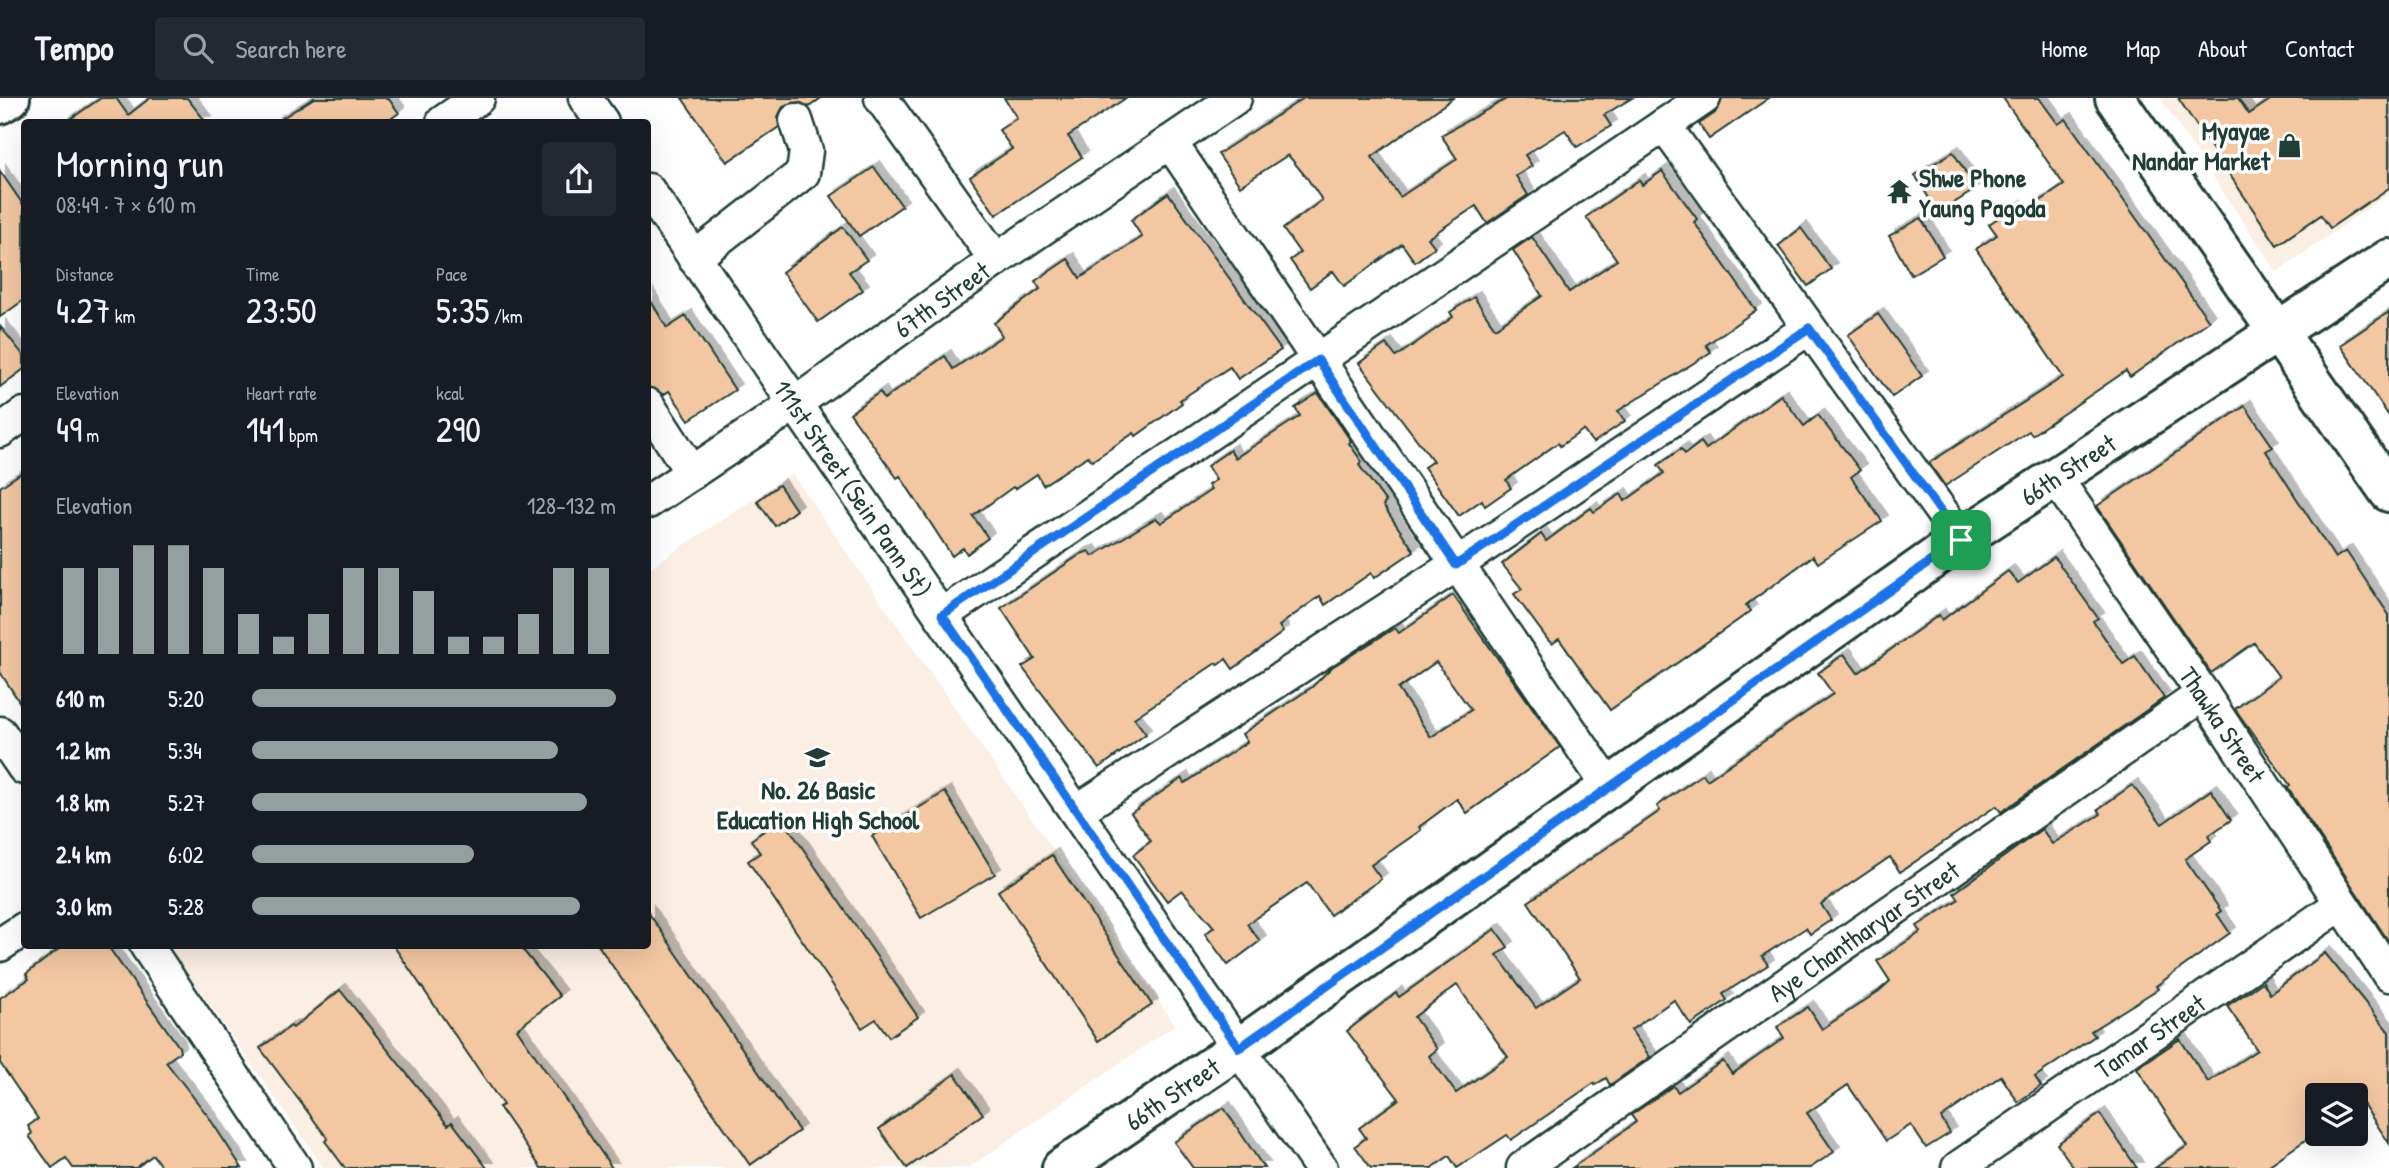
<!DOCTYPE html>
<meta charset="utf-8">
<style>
body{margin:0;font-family:"Patrick Hand",sans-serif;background:#242831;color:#f1f3f6;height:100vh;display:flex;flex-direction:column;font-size:26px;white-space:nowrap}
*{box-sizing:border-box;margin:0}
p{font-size:23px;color:#9ea1a6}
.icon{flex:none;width:38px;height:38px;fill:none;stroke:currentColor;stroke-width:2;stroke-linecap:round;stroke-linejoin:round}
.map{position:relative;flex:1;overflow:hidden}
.side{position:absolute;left:21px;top:21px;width:630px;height:830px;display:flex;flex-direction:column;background:#171b24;border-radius:7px;box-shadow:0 7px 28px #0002}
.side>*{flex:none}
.tools{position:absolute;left:2305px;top:985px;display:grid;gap:14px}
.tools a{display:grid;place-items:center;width:63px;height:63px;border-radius:7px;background:#171b24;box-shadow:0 7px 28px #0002;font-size:35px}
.pin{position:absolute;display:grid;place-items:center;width:60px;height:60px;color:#fff;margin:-30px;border-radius:14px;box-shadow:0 4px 10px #0006}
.round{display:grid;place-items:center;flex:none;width:74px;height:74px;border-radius:7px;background:#242831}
.overview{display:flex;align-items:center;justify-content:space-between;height:119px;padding:0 35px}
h1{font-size:38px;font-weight:600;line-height:52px}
.stats{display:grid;grid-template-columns:repeat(3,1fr);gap:10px;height:119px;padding:7px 35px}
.stats div{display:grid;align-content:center}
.stats b{font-size:35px;font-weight:600}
.stats small{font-size:19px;font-weight:400}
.stats p{font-size:19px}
.chart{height:196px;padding:14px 35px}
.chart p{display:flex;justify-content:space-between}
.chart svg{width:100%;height:126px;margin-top:7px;stroke:#92a19f;stroke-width:6}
ul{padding:0 35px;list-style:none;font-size:23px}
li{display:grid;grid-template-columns:112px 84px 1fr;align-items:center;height:52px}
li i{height:18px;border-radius:9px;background:#92a19f}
header{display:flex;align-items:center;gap:42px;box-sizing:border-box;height:98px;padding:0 35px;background:#171b24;border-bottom:2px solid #363941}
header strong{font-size:33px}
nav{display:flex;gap:38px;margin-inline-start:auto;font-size:24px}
.search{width:490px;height:63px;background:#242831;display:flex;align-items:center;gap:18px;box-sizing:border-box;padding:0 24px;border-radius:7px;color:#9ea1a6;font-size:26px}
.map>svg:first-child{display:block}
.built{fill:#fbeee3}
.building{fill:#f3c7a2;stroke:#1f3d34;stroke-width:2;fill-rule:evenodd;filter:url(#shadow)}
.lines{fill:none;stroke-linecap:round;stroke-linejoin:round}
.street-casing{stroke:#1f3d34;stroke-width:37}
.secondary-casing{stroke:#1f3d34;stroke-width:44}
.street{stroke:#fff;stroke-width:32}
.secondary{stroke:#fff;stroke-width:38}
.route-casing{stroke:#fff;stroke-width:14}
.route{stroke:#1a73e8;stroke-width:9}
.labels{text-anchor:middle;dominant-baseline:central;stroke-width:7;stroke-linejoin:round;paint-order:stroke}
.poi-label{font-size:26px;font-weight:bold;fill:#1f3d34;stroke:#fff;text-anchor:end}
.street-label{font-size:26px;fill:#1f3d34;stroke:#fff}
</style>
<header>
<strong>Tempo</strong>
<div class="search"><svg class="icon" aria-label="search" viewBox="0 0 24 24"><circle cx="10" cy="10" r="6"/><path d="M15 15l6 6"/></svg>Search here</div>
<nav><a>Home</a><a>Map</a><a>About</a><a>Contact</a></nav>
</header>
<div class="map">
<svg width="2389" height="1070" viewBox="0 0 2389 1070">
<defs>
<filter id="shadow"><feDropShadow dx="6" dy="-6" stdDeviation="0" flood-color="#0004"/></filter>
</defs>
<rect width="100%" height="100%" fill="#fff"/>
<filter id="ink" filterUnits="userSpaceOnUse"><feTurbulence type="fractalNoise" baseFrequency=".0143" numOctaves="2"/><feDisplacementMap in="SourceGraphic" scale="14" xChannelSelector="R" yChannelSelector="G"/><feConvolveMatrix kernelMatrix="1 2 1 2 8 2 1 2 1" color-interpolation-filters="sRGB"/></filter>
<g filter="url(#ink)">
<g class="built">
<polygon points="2160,0 2389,0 2389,95 2277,174"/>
<polygon points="792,376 1175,927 968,1070 324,1070 168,847 648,847 648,471"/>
</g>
<g class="building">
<polygon points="101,0 116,0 128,17 150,0 187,0 206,24 66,24"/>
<polygon points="314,0 388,0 399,15 386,24 276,24"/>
<polygon points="682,0 821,0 809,9 799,4 783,9 778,19 779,29 727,64"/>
<polygon points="1004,0 1126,0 1068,38 1082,59 996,117 970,79 1012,51 999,32 1017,20"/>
<polygon points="1304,0 1453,0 1372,59 1400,99 1457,61 1441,37 1508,0 1632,0 1604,17 1611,28 1577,49 1565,32 1525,57 1532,68 1516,78 1528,97 1487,125 1476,108 1428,140 1435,149 1415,164 1402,146 1344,188 1333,173 1310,190 1290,162 1300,155 1283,131 1322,102 1307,80 1288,57 1240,88 1218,56"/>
<polygon points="1722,0 1769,0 1709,41 1699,26 1715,15"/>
<polygon points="2003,0 2039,0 2058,26 2066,21 2209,223 2130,279 2126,273 2032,337 2029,333 1945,388 1929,365 2063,279 1976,151 1997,137 1989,126 2016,108 2021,116 2064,87"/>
<polygon points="2178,0 2238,0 2249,16 2273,0 2389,0 2389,90 2330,130 2321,117 2277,147"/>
<polygon points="1953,54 1976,91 1938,115 1915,77"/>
<polygon points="874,69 902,108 859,138 831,98"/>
<polygon points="0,73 24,108 24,202 0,219"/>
<polygon points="1662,73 1697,121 1694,124 1756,212 1706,247 1711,254 1618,313 1625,323 1593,345 1583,332 1560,348 1558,345 1506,382 1511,390 1485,408 1482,402 1459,418 1424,369 1433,363 1359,265 1386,246 1396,259 1453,219 1450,214 1474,199 1495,230 1542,198 1513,152 1532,139 1569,194 1617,162 1586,119 1639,82 1642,87"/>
<polygon points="1168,95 1281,252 1238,281 1230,269 1180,302 1182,305 1136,338 1134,335 1092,363 1088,358 1043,387 1037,376 1015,391 1013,389 973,418 988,440 967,456 963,450 952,458 900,378 897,380 850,315 880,294 884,301 945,258 953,271 1002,238 994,225 1040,191 1035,183 1068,161 1080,180 1142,139 1131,122"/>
<polygon points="1921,120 1943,158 1911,177 1889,138"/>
<polygon points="843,129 867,162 849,174 863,192 818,224 782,174"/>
<polygon points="1801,130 1831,171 1808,188 1778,148"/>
<polygon points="648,198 667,230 686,218 735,292 689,322 669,293 663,297 648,289"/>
<polygon points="2389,214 2389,318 2340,247"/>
<polygon points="1878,216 1922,278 1892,299 1848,237"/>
<polygon points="0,228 24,258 24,271 0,289"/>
<polygon points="1318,295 1351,343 1349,345 1362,364 1359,367 1386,404 1383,407 1414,453 1374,480 1371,475 1325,507 1320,498 1279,528 1283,534 1233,571 1226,561 1218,567 1216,565 1134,620 1146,636 1099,670 1022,569 1035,561 1001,510 1081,456 1089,453 1093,458 1156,420 1161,425 1211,392 1208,387 1216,382 1207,368 1230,352 1235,360 1300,318 1295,310"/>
<polygon points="1781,297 1804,328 1818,317 1860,372 1851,379 1882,423 1818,465 1813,458 1746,507 1751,513 1610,612 1559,541 1552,546 1548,542 1514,496 1522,491 1502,466 1541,436 1546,443 1591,410 1594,414 1621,396 1625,403 1664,375 1658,367 1681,351 1685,356 1701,344 1706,351"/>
<polygon points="2245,308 2273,349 2266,353 2335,460 2346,453 2389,517 2389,844 2287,689 2290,687 2235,611 2279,579 2254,545 2211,575 2097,408"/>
<polygon points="24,373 24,611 0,574 0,389"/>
<polygon points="779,387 796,412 775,428 757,403"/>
<path d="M2054 459 2098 520 2093 523 2123 566 2135 558 2164 600 2001 714 1996 708 1900 774 1890 759 1821 806 1831 822 1810 836 1806 830 1762 858 1768 867 1723 896 1727 902 1691 927 1674 902 1631 932 1650 959 1610 987 1606 980 1595 987 1594 985 1511 1042 1507 1037 1457 1070 1449 1058 1432 1070H1371L1355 1048 1366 1040 1359 1030 1399 1001 1347 933 1396 895 1399 899 1495 831 1508 849 1497 857 1536 910 1580 880 1528 804 1660 713 1657 708 1703 676 1707 682 1833 596 1818 575 1844 556 1858 575 1939 517 1942 522 2008 473 2018 485ZM1457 887 1508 959 1456 995 1429 958 1437 951 1414 919Z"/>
<path d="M1453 497 1560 649 1467 715 1457 701 1419 729 1421 732 1371 767 1381 781 1330 817 1307 785 1247 826 1260 843 1228 867 1205 836 1214 829 1182 792 1167 803 1133 757 1151 743 1131 715 1182 680 1185 685 1247 644 1242 636 1312 589 1332 569 1395 530 1399 535ZM1436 564 1471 612 1431 639 1398 591Z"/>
<polygon points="2132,687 2162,726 2211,692 2231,722 2208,738 2211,743 2185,761 2221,813 2217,816 2230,835 2156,888 2158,891 2091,933 2095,938 2035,979 2041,988 2018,1004 2001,978 1941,1020 1950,1035 1926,1050 1911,1027 1886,1043 1848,987 1807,1015 1834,1054 1810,1070 1572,1070 1636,1024 1631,1017 1673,988 1678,994 1723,963 1732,976 1784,940 1777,929 1808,909 1822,931 1879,893 1890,883 1877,863 1921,834 1917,828 1959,801 1954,795 2042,731 2052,746 2101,716 2098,711"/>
<polygon points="945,694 995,776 921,820 872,738"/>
<polygon points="782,720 918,919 889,939 876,921 862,930 748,763 760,755 751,742"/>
<polygon points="1052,757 1152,907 1098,943 998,793"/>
<polygon points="648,814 799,1033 750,1067 598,847 648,847"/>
<polygon points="64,847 107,847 179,949 180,954 166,964 208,1018 242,1070 162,1070 153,1057 136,1070 73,1070 66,1060 52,1070 29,1038 32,1035 28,1028 38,1021 0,965 0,900 29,881 26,876"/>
<polygon points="393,847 519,847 560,898 517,931 612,1070 541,1070 499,1009 503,1007"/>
<polygon points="2325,855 2389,934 2389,1045 2361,1003 2356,1007 2356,998 2317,998 2317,1034 2265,1070 2155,1070 2187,1048 2137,970 2180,941 2208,984 2257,952 2227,908 2263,884 2270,896"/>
<polygon points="340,892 448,1027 452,1024 487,1070 345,1070 325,1043 328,1041 260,950 291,928 293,930"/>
<polygon points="955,976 983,1016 907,1070 879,1031"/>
<polygon points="1224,1010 1264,1070 1193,1070 1174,1044"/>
<polygon points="2100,1016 2137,1070 2074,1070 2057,1046"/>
</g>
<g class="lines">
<defs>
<g id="street">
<polyline points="585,0 602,24"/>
<polyline points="881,0 996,162"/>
<polyline points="443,24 478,0"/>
<polyline points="1664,27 1961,441"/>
<polyline points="1170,44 1609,689"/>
<path id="s1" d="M648 92 1321 1070"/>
<polyline points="694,160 803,75 806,53 796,22"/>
<polyline points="648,307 692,375"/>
<polyline points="0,333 24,316"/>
<path id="s2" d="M2055 379 2203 596 2389 877"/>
<path id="s3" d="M648 404 793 307 996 162 1235 0"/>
<polyline points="942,517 1704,0"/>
<polyline points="0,635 24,670"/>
<polyline points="1077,713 1456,467 1809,230"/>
<polyline points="0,847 24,831"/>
<polyline points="146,847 295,1070"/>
<path id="s4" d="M1523 1070 2203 596"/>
<path id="s5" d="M1958 1070 2341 806"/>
</g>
<g id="secondary">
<polyline points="2115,0 2389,394"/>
<polyline points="0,6 10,0"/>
<path id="s6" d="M1062 1070 1239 950 1961 441 2389 161"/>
</g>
</defs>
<use href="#street" class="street-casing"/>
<use href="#secondary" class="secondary-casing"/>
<use href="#street" class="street"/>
<use href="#secondary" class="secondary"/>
</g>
</g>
<g class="lines" filter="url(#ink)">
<defs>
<polygon id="route" points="1809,230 1961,442 1239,950 942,517 1318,262 1456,467"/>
</defs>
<use href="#route" class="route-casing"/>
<use href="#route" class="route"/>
</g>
<defs>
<symbol id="shop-bare" viewBox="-9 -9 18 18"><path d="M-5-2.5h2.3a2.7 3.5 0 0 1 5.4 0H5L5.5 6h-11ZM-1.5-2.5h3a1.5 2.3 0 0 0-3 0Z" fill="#1f3d34" stroke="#fff" stroke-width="2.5" paint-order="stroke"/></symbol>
<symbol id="temple-bare" viewBox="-9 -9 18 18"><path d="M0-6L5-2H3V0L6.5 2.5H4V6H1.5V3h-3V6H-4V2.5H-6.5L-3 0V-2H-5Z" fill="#1f3d34" stroke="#fff" stroke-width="2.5" paint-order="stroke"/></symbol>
<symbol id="school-bare" viewBox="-9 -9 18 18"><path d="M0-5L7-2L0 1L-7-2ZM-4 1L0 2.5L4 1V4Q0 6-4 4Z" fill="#1f3d34" stroke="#fff" stroke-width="2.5" paint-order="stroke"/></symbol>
</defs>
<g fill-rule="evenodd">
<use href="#shop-bare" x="2272" y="30" width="35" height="35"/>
<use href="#temple-bare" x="1882" y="76" width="35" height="35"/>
<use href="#school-bare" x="800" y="642" width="35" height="35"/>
</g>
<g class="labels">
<g class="poi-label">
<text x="2270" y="32">Myayae<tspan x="2270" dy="30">Nandar Market</tspan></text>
<text x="1919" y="79" text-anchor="start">Shwe Phone<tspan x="1919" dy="30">Yaung Pagoda</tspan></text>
<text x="818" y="691" text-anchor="middle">No. 26 Basic<tspan x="818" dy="30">Education High School</tspan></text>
</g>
<g class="street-label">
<text stroke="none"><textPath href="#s3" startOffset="357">67th Street</textPath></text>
<text stroke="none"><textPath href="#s6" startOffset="1225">66th Street</textPath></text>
<text stroke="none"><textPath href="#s1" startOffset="362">111st Street (Sein Pann St)</textPath></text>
<text stroke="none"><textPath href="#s2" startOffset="299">Thawka Street</textPath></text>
<text stroke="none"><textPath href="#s4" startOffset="415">Aye Chantharyar Street</textPath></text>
<text stroke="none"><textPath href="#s5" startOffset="233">Tamar Street</textPath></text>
<text stroke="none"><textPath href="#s6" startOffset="133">66th Street</textPath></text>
</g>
</g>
</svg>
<div class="tools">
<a><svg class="icon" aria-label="layers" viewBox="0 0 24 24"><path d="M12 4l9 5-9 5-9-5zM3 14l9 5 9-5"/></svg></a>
</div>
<div class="pin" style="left:1961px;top:442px;background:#1e9e55"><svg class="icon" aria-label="arrive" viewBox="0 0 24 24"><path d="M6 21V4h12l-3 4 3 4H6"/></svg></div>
<section class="side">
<div class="overview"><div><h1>Morning run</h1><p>08:49 · 7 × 610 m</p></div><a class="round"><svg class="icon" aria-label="share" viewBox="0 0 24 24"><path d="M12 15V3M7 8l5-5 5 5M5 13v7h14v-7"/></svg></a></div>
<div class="stats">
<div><p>Distance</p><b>4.27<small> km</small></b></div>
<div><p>Time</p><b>23:50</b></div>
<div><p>Pace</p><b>5:35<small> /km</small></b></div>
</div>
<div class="stats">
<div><p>Elevation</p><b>49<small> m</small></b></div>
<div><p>Heart rate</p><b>141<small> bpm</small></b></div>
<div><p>kcal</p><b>290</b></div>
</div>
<div class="chart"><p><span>Elevation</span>128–132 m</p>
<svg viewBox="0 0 160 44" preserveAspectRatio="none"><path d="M5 44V14M15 44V14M25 44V6M35 44V6M45 44V14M55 44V30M65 44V38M75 44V30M85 44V14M95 44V14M105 44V22M115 44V38M125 44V38M135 44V30M145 44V14M155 44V14"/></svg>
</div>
<ul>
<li><b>610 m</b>5:20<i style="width:100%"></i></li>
<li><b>1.2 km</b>5:34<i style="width:84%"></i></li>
<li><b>1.8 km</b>5:27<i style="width:92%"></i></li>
<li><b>2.4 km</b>6:02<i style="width:61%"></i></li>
<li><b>3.0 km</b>5:28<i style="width:90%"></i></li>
</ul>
</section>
</div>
